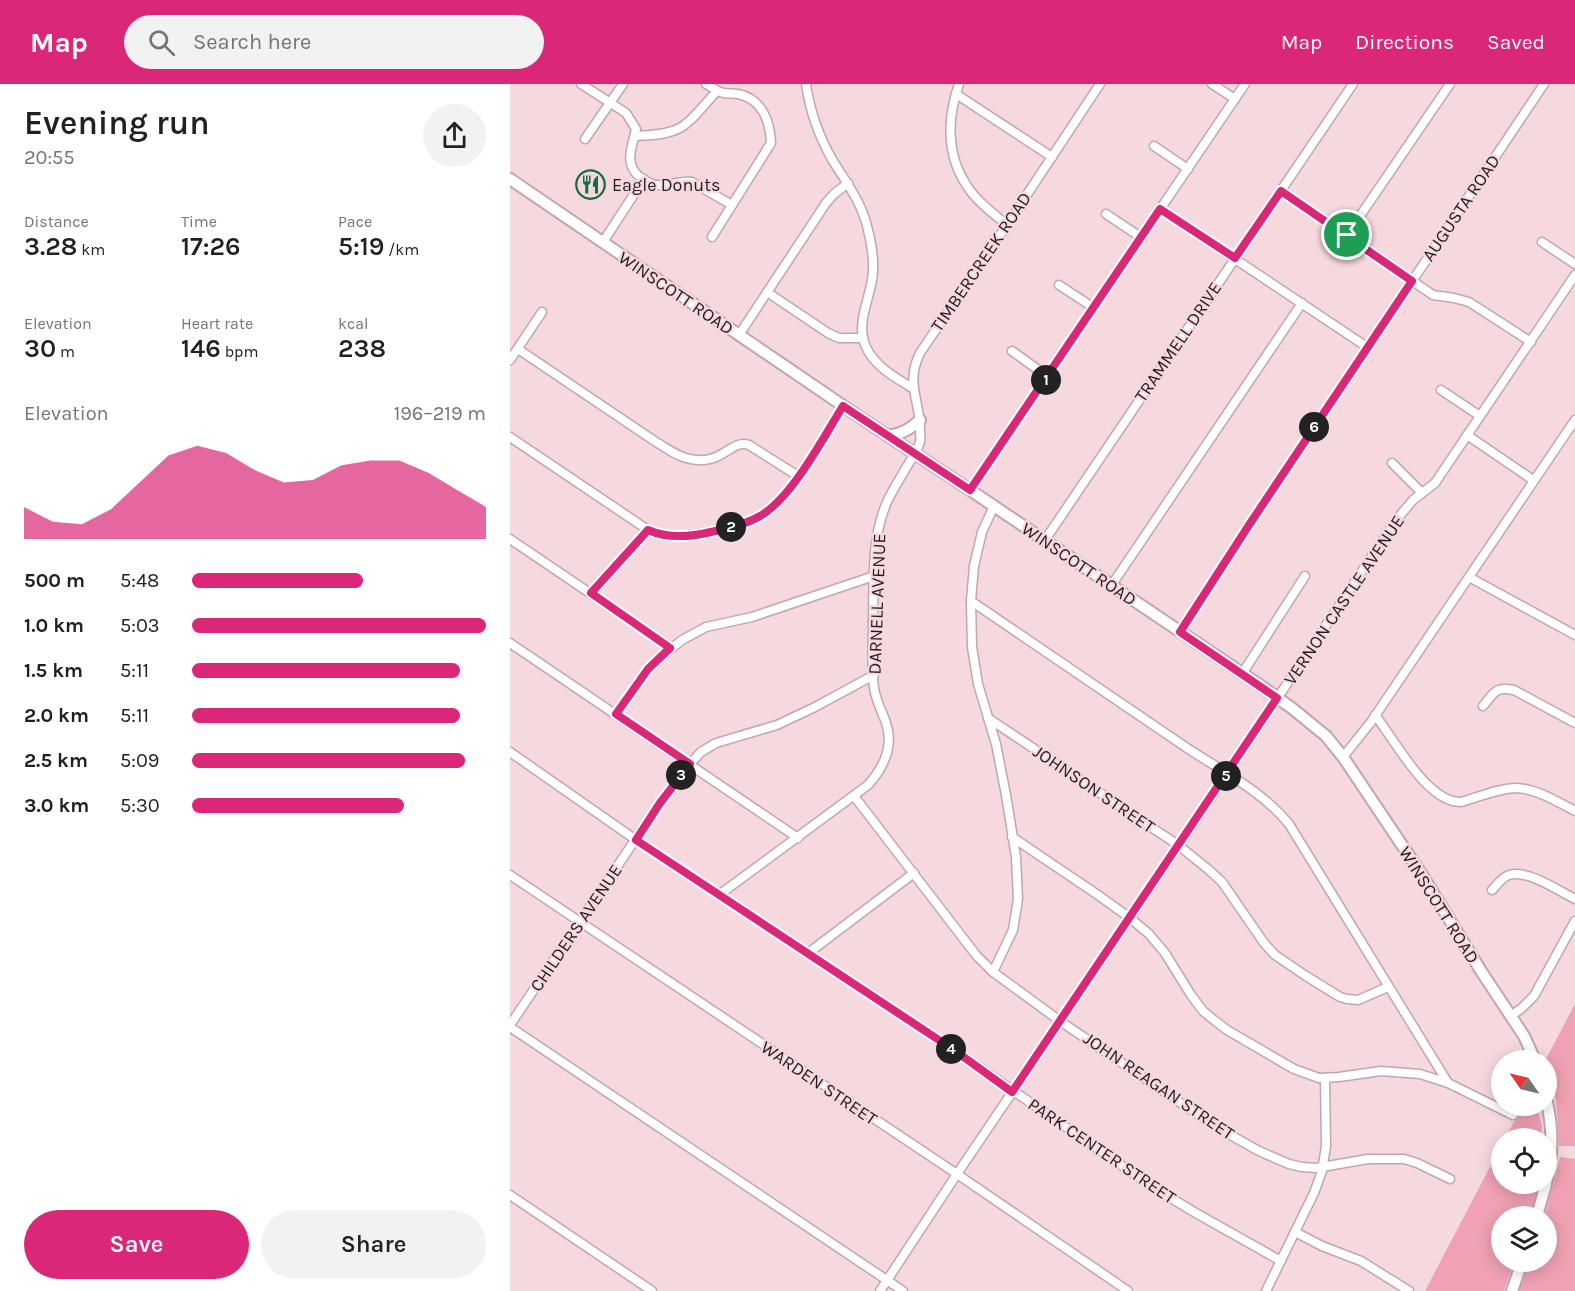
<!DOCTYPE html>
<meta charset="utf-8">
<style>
body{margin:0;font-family:Karla,sans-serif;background:#f2f2f2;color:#202124;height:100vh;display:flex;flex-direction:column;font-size:22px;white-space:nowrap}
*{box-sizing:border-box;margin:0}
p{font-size:20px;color:#757577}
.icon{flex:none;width:33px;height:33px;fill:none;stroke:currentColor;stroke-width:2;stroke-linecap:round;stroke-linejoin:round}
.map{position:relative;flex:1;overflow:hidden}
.drawer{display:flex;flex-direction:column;background:#fff;width:510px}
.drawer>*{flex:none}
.needle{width:39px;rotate:304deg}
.buttons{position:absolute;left:981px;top:966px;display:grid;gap:12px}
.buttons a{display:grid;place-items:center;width:66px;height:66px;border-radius:50%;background:#fff;box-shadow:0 3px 15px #0003;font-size:30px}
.pin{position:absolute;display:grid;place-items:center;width:51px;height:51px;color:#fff;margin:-26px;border:3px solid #fff;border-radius:50%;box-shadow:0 2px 6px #0007}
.km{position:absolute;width:30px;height:30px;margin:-15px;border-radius:50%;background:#222;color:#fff;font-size:16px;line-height:30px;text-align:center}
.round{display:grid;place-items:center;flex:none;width:63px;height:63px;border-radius:32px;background:#f2f2f2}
.head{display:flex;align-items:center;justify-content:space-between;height:102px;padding:0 24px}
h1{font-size:33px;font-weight:600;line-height:45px}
.stats{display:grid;grid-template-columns:repeat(3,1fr);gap:9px;height:102px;padding:6px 24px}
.stats div{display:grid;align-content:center}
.stats b{font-size:26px;font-weight:600}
.stats small{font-size:16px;font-weight:400}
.stats p{font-size:16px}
.chart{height:168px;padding:12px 24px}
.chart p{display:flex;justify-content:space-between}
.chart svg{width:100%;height:108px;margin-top:6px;fill:#db2777;opacity:.7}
.cta{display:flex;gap:12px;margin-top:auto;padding:12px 24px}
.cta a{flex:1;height:69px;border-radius:36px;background:#db2777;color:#fff;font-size:24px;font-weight:600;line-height:69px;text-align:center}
.cta a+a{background:#f2f2f2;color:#202124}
ul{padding:0 24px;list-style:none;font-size:20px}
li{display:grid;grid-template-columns:96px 72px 1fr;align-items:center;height:45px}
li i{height:15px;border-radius:8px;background:#db2777}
header{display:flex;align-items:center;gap:36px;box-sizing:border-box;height:84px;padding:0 30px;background:#db2777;color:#fff}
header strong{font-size:28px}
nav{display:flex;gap:33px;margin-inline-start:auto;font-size:21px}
.search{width:420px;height:54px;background:#f2f2f2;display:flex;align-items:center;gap:15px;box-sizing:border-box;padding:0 21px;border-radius:33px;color:#757577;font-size:22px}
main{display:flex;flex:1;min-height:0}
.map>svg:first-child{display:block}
.green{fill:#f0a1b3}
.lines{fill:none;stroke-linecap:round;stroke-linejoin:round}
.minor-casing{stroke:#c2a6ac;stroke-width:11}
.major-casing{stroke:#c2a6ac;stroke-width:14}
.minor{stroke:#fff;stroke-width:8}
.major{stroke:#fff;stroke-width:10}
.route-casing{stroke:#fff;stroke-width:12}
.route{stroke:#db2777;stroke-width:8}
.labels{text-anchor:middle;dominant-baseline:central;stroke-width:4.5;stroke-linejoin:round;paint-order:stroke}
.poi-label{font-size:18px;fill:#261b1e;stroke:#f6d9de;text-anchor:start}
.street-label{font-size:18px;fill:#261b1e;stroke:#f6d9de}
</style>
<header>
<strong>Map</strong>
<div class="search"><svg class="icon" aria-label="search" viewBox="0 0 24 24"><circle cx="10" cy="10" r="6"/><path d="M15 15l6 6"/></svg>Search here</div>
<nav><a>Map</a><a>Directions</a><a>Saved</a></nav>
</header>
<main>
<section class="drawer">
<div class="head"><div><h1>Evening run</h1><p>20:55</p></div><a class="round"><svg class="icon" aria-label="share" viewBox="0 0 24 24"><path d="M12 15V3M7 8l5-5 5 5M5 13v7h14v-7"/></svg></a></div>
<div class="stats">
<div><p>Distance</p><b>3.28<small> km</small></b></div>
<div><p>Time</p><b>17:26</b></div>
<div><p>Pace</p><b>5:19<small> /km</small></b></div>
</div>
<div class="stats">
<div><p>Elevation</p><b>30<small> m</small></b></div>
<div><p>Heart rate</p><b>146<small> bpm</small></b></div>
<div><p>kcal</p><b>238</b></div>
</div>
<div class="chart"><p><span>Elevation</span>196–219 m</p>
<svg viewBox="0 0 160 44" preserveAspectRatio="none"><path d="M0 44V31L10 37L20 38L30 32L40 21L50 10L60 6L70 9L80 16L90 21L100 20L110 14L120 12L130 12L140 17L150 24L160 31V44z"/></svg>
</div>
<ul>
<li><b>500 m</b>5:48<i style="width:58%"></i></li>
<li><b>1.0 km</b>5:03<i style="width:100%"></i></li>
<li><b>1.5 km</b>5:11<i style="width:91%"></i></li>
<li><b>2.0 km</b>5:11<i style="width:91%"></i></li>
<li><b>2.5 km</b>5:09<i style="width:93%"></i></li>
<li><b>3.0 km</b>5:30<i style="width:72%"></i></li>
</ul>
<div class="cta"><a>Save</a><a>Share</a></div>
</section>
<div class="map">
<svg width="1065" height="1207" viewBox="0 0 1065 1207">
<rect width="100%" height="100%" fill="#f6d9de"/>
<g class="green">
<polygon points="1065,920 1065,1062 1049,1062 1046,1016 1037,989 1036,976 1034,976 1037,973"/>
<polygon points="1013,1022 1026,1022 1032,1041 1031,1054 995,1054"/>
<polygon points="991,1062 992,1100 1028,1100 1027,1110 1019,1132 992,1132 992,1178 1004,1178 994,1207 915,1207"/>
<polygon points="1050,1073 1065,1075 1065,1207 1009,1207 1020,1178 1036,1178 1035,1132"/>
</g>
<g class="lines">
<defs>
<g id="minor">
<path d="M71 0 116 29 126 45C122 64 113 80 131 94 139 99 144 102 153 101 163 101 172 96 182 98L222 121"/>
<path d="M196 0C202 3 207 8 214 9 218 10 224 9 228 10 252 15 260 37 261 59L202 153"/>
<path d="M296 0C300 28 309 53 323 77 338 101 352 119 358 146 362 162 365 180 362 196 358 219 346 241 356 263 365 283 386 294 404 305"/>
<path d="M449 0C437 34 436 71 457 102 467 118 483 129 497 141"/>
<polyline points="702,0 725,15"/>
<polyline points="446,10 542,73"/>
<path d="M125 52C142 51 165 51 178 38 189 29 197 17 207 7"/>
<polyline points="75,55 113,0"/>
<polyline points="644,62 678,85"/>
<polyline points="771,107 923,211 944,214 959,218 1021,258"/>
<polyline points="650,125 857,263"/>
<polyline points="596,130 632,154"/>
<polyline points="837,151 940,0"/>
<polyline points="93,158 134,95"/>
<polyline points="1032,158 1065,180"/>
<polyline points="549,201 584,224"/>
<polyline points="257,208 318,249 329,254 353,254"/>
<polyline points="229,251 316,119 324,110 338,99"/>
<path d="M8 265 146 358C155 363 165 371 176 374 183 376 193 377 200 375 214 373 225 356 239 361L288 392"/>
<polyline points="502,267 538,293"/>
<polyline points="0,276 32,228"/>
<polyline points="931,306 970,332"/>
<polyline points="957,351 1023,396"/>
<path d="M0 353 138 446C157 456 180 452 201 448 217 444 235 441 250 432 282 414 313 354 333 322"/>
<polyline points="882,379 912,409"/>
<polyline points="460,406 735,0"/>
<polyline points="0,455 161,564"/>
<polyline points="535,456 843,0"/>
<polyline points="959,493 1065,551"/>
<polyline points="601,502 792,219"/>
<polyline points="81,509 138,446"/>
<path d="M461 517C533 566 605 615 677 664 712 687 752 707 779 740L938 999"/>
<polyline points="670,548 739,441 1034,0"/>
<polyline points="0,559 288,754"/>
<polyline points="732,590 795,492"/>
<path d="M973 622C984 609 985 602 1004 606L1065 639"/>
<polyline points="106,630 138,585 150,573 172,556 196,543 242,533 364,492"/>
<path d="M865 631C885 656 917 719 951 718 969 713 989 704 1007 704 1027 705 1048 718 1065 727"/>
<polyline points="478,634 668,761 699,786 712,798 754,859 765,871 796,892 830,913 837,915 848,916 878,903"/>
<polyline points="0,668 126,756 444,966 643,1103 684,1128 771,1177"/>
<polyline points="833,673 861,638 1065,336"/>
<polyline points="344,712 466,871 483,888 550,937 706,1043 749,1067 779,1080 792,1083 806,1084 858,1075 894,1075 907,1079 940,1095"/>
<polyline points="502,753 588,811 620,834 639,850 655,869 681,911 693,927 704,936 717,946 784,985 809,994 829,993 871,987 910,990 938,999 1003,1031"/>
<polyline points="0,791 447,1090 618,1207"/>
<path d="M982 806C987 801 992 793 999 791 1017 785 1049 807 1065 815"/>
<path d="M209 811 358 701C374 683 384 662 376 639 372 627 366 617 364 604 361 582 363 558 363 536 364 497 361 454 377 418 383 405 392 391 399 379 403 373 408 365 410 358 411 354 410 349 410 345 410 316 395 299 410 269L497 141 590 0"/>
<polyline points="297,870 404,789"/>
<polyline points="483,888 503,846 508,815 506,773 496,711 486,660 468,600 462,563 461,517 464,482 472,448 484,422"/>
<polyline points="1001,932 1012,924 1024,912 1065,837"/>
<polyline points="0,941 150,719 180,680 191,668 206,659 267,641 305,623 364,591"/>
<polyline points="0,943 393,1207"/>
<polyline points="0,1111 142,1207"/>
<polyline points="785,1148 812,1162 851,1177 899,1207"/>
<polyline points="370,1207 447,1090 717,690 864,469 887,435 903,416 925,399 1065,191"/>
<polyline points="756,1207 804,1109 812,1087 816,1062 815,994"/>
</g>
<g id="major">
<polyline points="0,95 354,336 460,406 751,602 783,625 816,652 833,673 912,791 971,887 1014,952 1025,976"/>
<path d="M378 352C392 350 400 345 410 336"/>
<path d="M1036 1014C1043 1043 1044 1070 1036 1099"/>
<polyline points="1027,1132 1036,1100"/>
<polyline points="1002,1207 1012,1178"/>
</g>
</defs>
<use href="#minor" class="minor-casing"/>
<use href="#major" class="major-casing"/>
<use href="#minor" class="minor"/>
<use href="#major" class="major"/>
</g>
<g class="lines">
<defs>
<path id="route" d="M771 107 902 197 739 441 670 548 767 614 502 1008 444 966 126 756 150 719 180 680 106 630 138 585 160 564 81 509 138 446C158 455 180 453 201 448 217 444 235 441 250 432 282 414 313 354 333 322L460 406 650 125 725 174Z"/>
</defs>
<use href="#route" class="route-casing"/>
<use href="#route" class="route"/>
</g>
<defs>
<symbol id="restaurant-ring" viewBox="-11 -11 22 22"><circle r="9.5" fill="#f6d9de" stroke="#156c3e" stroke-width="1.5"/><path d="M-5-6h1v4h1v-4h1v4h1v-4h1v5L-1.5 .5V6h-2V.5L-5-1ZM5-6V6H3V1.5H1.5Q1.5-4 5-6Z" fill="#156c3e"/></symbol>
</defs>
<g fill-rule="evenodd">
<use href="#restaurant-ring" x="64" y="84" width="33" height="33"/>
</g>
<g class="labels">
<g class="poi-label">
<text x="102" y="101">Eagle Donuts</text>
</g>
<g class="street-label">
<text transform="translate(951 124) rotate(-56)">AUGUSTA ROAD</text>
<text transform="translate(471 178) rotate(-56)">TIMBERCREEK ROAD</text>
<text transform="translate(166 209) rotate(34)">WINSCOTT ROAD</text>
<text transform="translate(668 258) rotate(-56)">TRAMMELL DRIVE</text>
<text transform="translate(569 480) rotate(34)">WINSCOTT ROAD</text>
<text transform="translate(834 516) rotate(-56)">VERNON CASTLE AVENUE</text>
<text transform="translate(367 520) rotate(-88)">DARNELL AVENUE</text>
<text transform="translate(584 705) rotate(34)">JOHNSON STREET</text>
<text transform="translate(929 821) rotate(58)">WINSCOTT ROAD</text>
<text transform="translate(66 844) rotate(-56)">CHILDERS AVENUE</text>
<text transform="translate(309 999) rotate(34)">WARDEN STREET</text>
<text transform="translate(649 1002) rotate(34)">JOHN REAGAN STREET</text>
<text transform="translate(592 1067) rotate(34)">PARK CENTER STREET</text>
</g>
</g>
</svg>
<div class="buttons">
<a><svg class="needle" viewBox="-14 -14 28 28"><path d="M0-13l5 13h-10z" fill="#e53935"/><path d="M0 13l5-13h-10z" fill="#757577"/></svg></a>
<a><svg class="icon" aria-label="locate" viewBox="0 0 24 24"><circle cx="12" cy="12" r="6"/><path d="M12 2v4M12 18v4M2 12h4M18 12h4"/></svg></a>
<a><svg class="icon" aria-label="layers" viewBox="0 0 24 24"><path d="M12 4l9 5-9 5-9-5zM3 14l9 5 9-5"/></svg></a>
</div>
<div class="pin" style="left:837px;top:151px;background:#1e9e55"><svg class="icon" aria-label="arrive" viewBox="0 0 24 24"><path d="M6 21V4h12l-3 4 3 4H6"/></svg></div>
<b class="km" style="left:536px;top:296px">1</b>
<b class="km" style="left:221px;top:443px">2</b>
<b class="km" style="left:171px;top:691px">3</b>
<b class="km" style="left:441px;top:965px">4</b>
<b class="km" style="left:716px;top:692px">5</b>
<b class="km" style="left:804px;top:343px">6</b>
</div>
</main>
